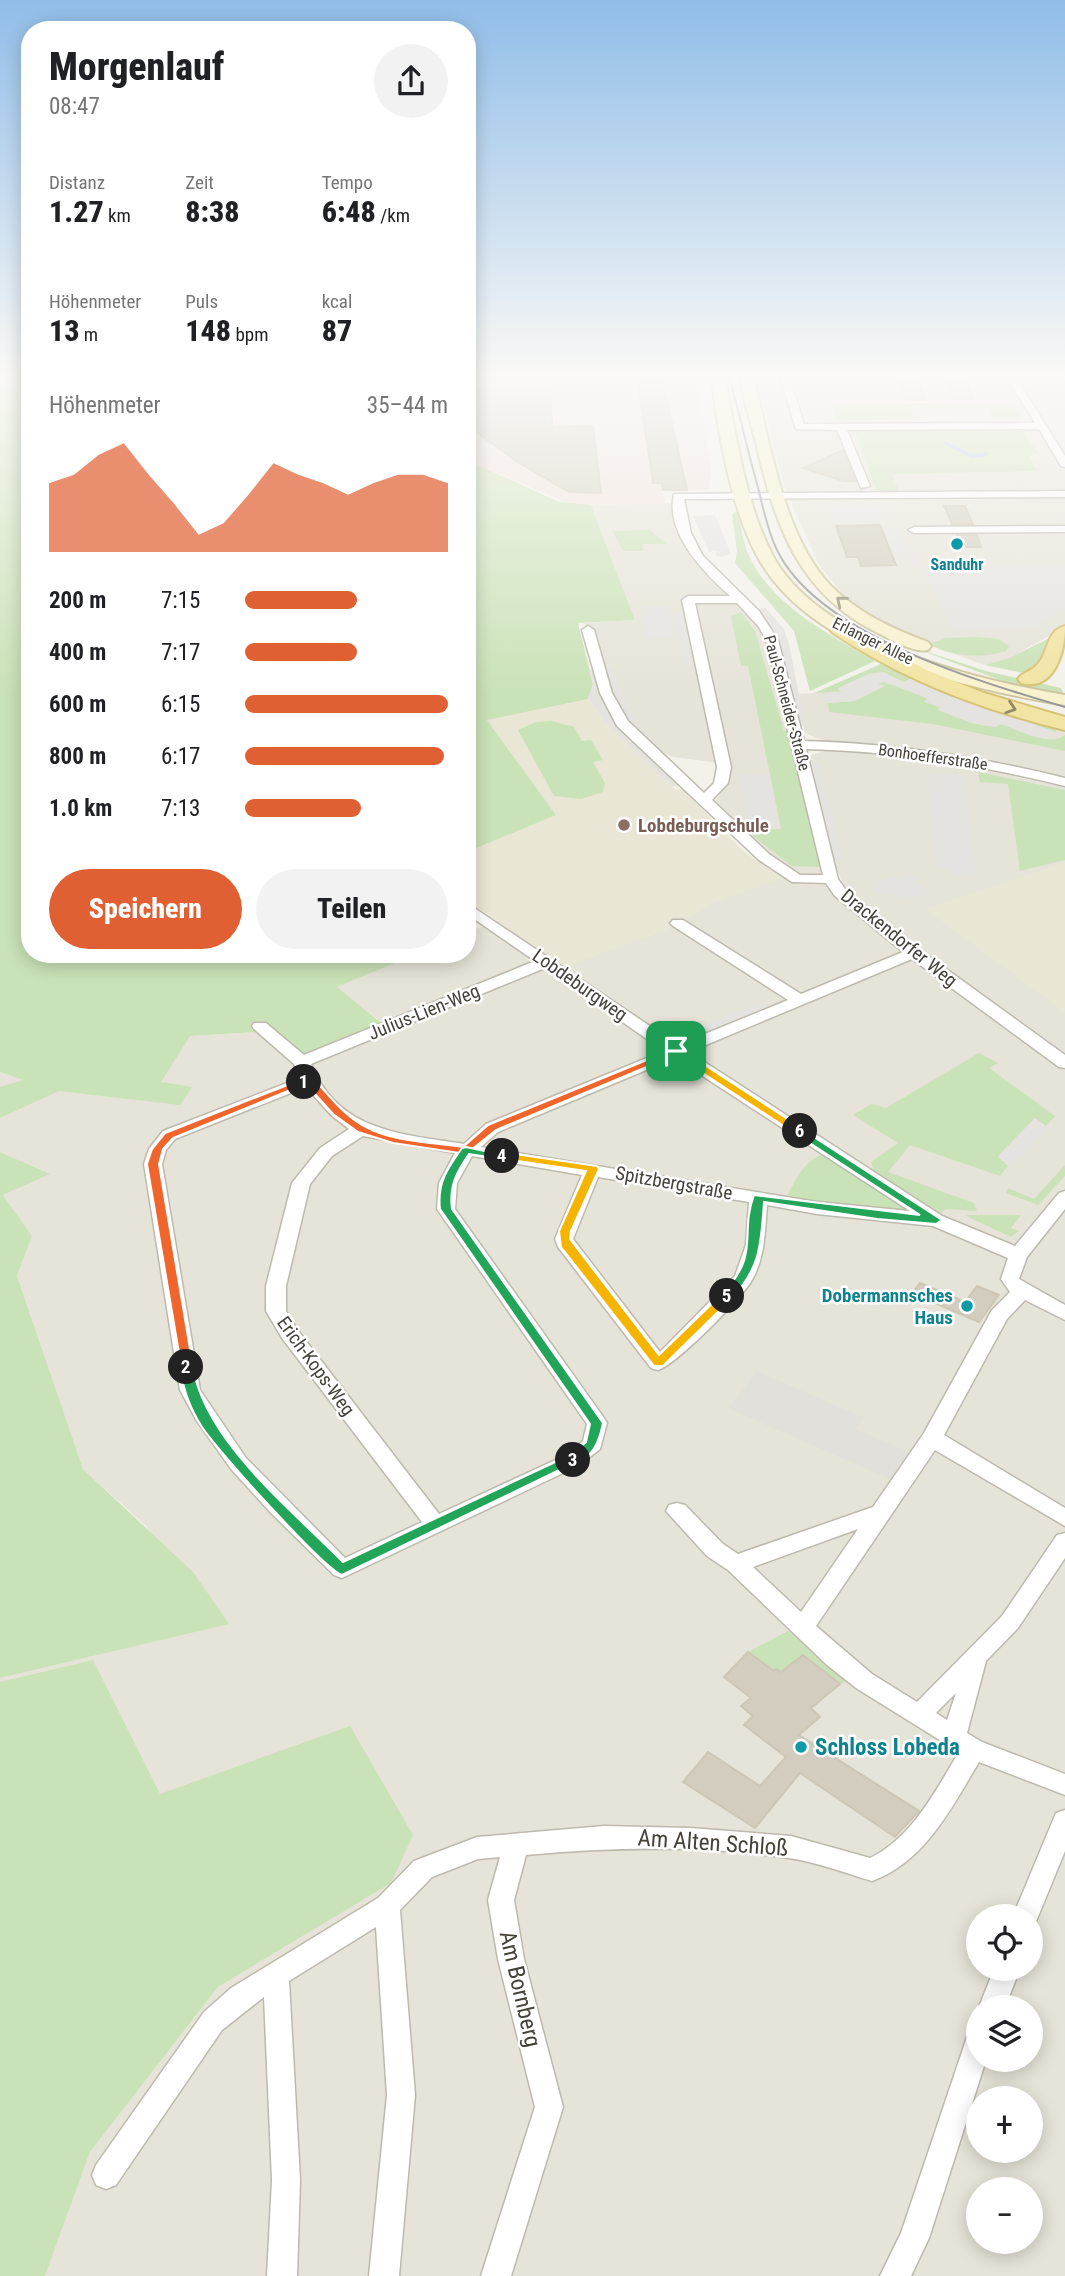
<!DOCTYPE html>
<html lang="de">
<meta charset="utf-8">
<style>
body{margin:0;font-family:"Roboto Condensed",sans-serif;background:#f2f2f2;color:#202124;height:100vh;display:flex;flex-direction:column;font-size:26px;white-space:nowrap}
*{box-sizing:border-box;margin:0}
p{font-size:23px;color:#757577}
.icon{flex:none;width:38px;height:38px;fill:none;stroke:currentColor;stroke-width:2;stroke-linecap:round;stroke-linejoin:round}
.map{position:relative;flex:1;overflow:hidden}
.side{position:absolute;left:21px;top:21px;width:455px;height:942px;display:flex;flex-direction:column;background:#fff;border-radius:28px;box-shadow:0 4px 18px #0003}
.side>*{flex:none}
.tools{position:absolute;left:966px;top:1904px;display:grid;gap:14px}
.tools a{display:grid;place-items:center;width:77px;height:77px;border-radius:50%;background:#fff;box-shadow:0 4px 18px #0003;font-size:35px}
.pin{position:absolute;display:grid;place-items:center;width:60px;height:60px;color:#fff;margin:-30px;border-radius:14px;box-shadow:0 4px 10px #0006}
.km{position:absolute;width:35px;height:35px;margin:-18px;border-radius:50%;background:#222;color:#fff;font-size:19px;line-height:35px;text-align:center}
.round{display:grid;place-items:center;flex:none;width:74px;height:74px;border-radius:37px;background:#f2f2f2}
.summary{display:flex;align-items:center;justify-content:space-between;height:119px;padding:0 28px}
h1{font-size:38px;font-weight:800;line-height:52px}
.metrics{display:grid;grid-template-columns:repeat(3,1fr);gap:10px;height:119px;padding:7px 28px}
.metrics div{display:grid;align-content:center}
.metrics b{font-size:30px;font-weight:800}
.metrics small{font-size:19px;font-weight:400}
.metrics p{font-size:19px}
.chart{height:196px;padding:14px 28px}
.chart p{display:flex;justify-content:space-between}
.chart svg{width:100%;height:126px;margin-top:7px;fill:#e05f33;opacity:.7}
.button{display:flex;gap:14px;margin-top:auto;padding:14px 28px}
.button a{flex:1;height:80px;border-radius:42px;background:#e05f33;color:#fff;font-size:28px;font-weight:800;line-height:80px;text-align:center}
.button a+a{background:#f2f2f2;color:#202124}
ul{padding:0 28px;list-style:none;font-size:23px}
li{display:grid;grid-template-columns:112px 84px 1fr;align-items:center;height:52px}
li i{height:18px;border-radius:9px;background:#e05f33}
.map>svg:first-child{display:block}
.residential{fill:#e6e3d8;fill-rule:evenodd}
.industrial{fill:#e2e0db}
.education{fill:#eae6d5}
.medical{fill:#f2e3df}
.green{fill:#cae2b7}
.parking{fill:#e5e3e0}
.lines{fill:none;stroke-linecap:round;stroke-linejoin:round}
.stream{stroke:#adcae8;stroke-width:3.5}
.building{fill:#d3cdc0;stroke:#cdc6b4;stroke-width:2}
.minor-casing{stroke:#bdb9ad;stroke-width:3}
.secondary-casing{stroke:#cdc69f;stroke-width:4}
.primary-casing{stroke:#d6c275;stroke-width:4}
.minor{fill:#fff;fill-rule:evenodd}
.secondary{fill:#f8f2ce;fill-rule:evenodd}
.primary{fill:#f2e4a3;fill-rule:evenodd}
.tram{stroke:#979797;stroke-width:2}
.oneway{stroke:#96917c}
.oneway2{stroke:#938b69}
.split-1{fill:#f0652b;stroke:#fff;stroke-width:2}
.split-2{fill:#f0652b;stroke:#fff;stroke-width:2}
.split-3{fill:#22a559;stroke:#fff;stroke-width:2}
.split-4{fill:#22a559;stroke:#fff;stroke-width:2}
.split-5{fill:#f5b400;stroke:#fff;stroke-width:2}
.split-6{fill:#22a559;stroke:#fff;stroke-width:2}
.split-7{fill:#f5b400;stroke:#fff;stroke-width:2}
.culture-dot{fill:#0f9aa8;stroke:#fff;stroke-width:2.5}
.education-dot{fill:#8d6e63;stroke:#fff;stroke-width:2.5}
.labels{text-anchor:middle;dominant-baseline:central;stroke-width:5;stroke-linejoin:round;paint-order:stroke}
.far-culture-label{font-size:16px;font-weight:bold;fill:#0d838f;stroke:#fff}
.far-street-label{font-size:16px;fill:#464239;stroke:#fff}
.education-label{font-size:19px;font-weight:bold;fill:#785e54;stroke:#fff;text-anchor:start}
.street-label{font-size:19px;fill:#464239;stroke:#fff}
.culture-label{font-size:19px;font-weight:bold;fill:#0d838f;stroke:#fff;text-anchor:end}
.near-culture-label{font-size:23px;font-weight:bold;fill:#0d838f;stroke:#fff;text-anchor:start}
.near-street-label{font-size:23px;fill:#464239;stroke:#fff}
</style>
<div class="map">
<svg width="1065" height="2276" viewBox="0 0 1065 2276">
<rect width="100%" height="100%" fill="#f3f1ea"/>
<g class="residential">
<polygon points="756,376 1065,376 1065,627 1009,658 985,665 912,639 847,599 819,565 785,489"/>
<polygon points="672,503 681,534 729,594 726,597 730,603 739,605 758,624 767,641 820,861 822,871 818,876 802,877 765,853 714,803 729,781 728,764 673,757 664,753 635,720 621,693 611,665 602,666 592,633 584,623 635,620 591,505"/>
<polygon points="881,664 958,697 1065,731 1065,778 895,748 821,740 805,733 795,694 814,693 831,687"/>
<polygon points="834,748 924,758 938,767 970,767 1065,787 1065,1059 910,942 844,886 833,859 809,756"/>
<path d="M785 877 799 884 827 885 848 909 891 938 903 951 889 961 898 966 914 960 928 968 1065 1070V2276H45L90 2152 218 1987 391 1883 0 1851V1678L228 1624 145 1525 83 1469 17 1276 32 1236 3 1195 49 1174 0 1152V1072L53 1090 190 1036 384 1024 336 987 417 954H467V933L498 920 565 966 665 930 716 901ZM978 1916H1031V1969H978ZM978 2007H1031V2060H978ZM978 2098H1031V2151H978ZM978 2189H1031V2242H978Z"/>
</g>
<polygon class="industrial" points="757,1371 864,1418 856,1429 909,1452 890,1479 728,1408"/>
<g class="education">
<polygon points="588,699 607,724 675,790 682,789 743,851 783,878 716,901 665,930 565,967 467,900 467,852 556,815 487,720"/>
<polygon points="1065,862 1065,1012 925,909"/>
</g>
<polygon class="medical" points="467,376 696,376 711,468 709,490 661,490 666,504 572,505 467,460"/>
<g class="green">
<polygon points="0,376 30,376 30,954 417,954 337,987 384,1025 297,1058 274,1031 190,1036 161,1082 192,1087 180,1105 59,1091 0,1118 0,1087 23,1080 0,1072"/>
<polygon points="832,403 1015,404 1022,418 976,418 992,416 989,409 911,409 914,416 930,418 818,421 837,419"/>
<polygon points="854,430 1023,431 1038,454 1029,456 1037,471 892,474 899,491 877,491"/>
<polygon points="467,460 559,502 591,505 635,620 578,623 593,684 588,699 487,720 556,815 467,852"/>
<path d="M738 510C741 525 743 544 750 558 774 607 830 635 875 661L810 691 794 631 735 563 737 551 732 514Z"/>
<polygon points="650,530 667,544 642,544 643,551 623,551 613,531"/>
<polygon points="741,612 755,631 784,731 789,731 821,867 792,866 744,829 781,829 748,666 741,666 731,616"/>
<path d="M976 637 999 639 1009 646 1006 651C983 659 951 657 929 644L946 638Z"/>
<polygon points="1052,637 1045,662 1028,674 985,665 1009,658"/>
<polygon points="912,647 986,671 1061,688 1065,698 1029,691"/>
<polygon points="881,664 933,687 1058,729 1055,732 911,679 904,682 869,674 838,688 845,691 814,693"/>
<path d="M885 682 929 699 925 701C943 708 984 734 1001 724 1018 730 1049 747 1065 735V751L933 724 829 712 828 703 855 701 876 683Z"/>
<polygon points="552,721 574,727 582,741 591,740 603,760 593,762 605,783 603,792 581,799 554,796 518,730 536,722"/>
<polygon points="978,772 1065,790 1065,860 1020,871 1008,784 980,782"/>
<polygon points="979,1053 998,1063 989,1068 1055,1116 1046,1126 1035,1118 998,1157 1008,1166 1000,1176 910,1145 888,1172 974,1203 977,1211 947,1209 938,1214 875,1174 871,1162 898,1143 853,1115 871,1104 886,1108"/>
<polygon points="0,1152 50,1174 3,1195 32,1236 17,1276 83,1469 193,1572 229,1624 0,1678"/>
<path d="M823 1154 906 1209 904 1213 786 1198C796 1179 803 1162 823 1154Z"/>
<polygon points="1065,1165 1065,1176 1038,1205 1006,1193 1008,1188 1034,1199"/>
<polygon points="964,1215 1021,1215 1011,1228 1019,1231 1011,1237"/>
<polygon points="788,1631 845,1681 840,1684 803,1655 781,1672 774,1671 748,1652"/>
<polygon points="93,1660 160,1794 350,1726 413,1835 391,1883 218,1987 90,2152 45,2276 0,2276 0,1682"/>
</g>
<g class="parking">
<polygon points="828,506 880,506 884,514 874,515 878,525 835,525"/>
<polygon points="715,515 731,554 721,557 716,556 716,551 709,552 693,516"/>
<polygon points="882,528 898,528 909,553 917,554 921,565 912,565 908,554 893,554"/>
<polygon points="922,566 1065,566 1065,607 1035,628 952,630"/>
<polygon points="669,606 675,638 645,639 640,606"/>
<polygon points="766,608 784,629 789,644 805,726 796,725 779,640 758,609"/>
<polygon points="674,613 684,613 692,664 696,665 706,689 715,749 711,749 702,689 691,664 682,664"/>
<polygon points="611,665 621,693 635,720 664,753 660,756 682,784 672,787 607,724 588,699 593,684 589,670"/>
<polygon points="883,672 904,682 910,679 1054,732 1045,739 1001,724 996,727 971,723 938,710 940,707 924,702 928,698 885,682 877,683 885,686 855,701 828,703 825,696 814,696 843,692 837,689 869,674"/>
<polygon points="811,762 820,762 843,859 833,859"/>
<polygon points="738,774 770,774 779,828 748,828"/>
<polygon points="927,774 965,776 976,876 948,875 948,869 935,868"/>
<polygon points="912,875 929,894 898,901 891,893 880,895 869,882"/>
<polygon points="763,1001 771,1007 700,1036 692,1030"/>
<polygon points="1035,1118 1048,1128 1011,1168 998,1156"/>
</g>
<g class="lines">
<polyline class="stream" points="945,443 972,456 987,454"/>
</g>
<g class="building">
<polygon points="637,376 661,376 687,490 663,490 662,483 653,483"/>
<polygon points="900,383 918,383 925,400 907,400"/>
<polygon points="947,383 966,383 973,399 954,399"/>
<polygon points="485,386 499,386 499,389 550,390 552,427 593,426 601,493 569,492 519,463 476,432 467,433 467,390 485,389"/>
<polygon points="843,450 855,481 843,481 803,468"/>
<polygon points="944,506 965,506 973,524 952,524"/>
<polygon points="880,525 896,565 861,566 858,557 847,557 836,526"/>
<polygon points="957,535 977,535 981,547 962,547"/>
<polygon points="920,1283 965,1302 977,1286 999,1295 979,1322 912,1293"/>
<polygon points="748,1652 774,1671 776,1669 781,1672 803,1655 840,1684 811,1708 820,1717 799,1735 919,1811 895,1837 800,1773 755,1828 683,1782 708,1752 760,1786 786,1757 744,1725 753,1716 741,1706 751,1698 724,1677"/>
</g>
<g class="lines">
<defs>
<g id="minor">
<polygon points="780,376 789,376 804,424 1035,423 1006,376 1015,376 1065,456 1065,467 1061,466 1039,429 847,430 870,486 861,488 837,430 796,429"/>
<path d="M1065 491V497L684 499 691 533 703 556 759 611 778 640 804 741C892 743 979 757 1065 778V786C980 765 894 751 806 749L838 879 845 889 920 950 1065 1055V1068L1059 1067 912 959 689 1052 942 1216 1015 1246 1059 1193 1065 1191V1209L1027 1257 1019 1279 1065 1305V1320L1025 1300 1007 1319 944 1435 1065 1508V1526L935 1450 816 1626 872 1674 917 1702 1002 1616 1057 1535 1065 1533V1558L1018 1628 986 1661 967 1733 982 1742 1065 1774V1795L979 1762C952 1807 925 1862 872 1881 845 1873 817 1862 789 1858 702 1845 613 1847 526 1855L514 1900 524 1959 563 2107 511 2276H481L535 2107 498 1959 488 1900 500 1857 478 1859 432 1877 400 1910 415 2095 399 2276H369L387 2095 376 1927 289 1981 300 2180 297 2276H267L272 2180 264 1997 222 2030 116 2185 106 2189 96 2185 92 2175 96 2165 204 2012 231 1988 378 1898 414 1861 477 1837 604 1826 690 1828 791 1836 870 1858C912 1838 936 1790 959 1752L856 1688 827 1665 728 1570 707 1556 666 1511 669 1505 677 1503 685 1505 723 1544 738 1554 873 1507 924 1433 992 1310 1010 1292 1001 1279 1008 1258 933 1226 817 1214 767 1205C765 1230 765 1258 752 1280 742 1298 676 1365 658 1370L651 1368 558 1247 555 1239 582 1175 472 1156 457 1183 455 1209 604 1418 607 1423 600 1449 580 1465 342 1578 334 1575 271 1513 231 1469 197 1421 180 1390 144 1164 149 1149 163 1131 300 1078 294 1064 254 1029 252 1026 254 1023H266L304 1055 535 961 467 914V903L678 1045 788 1000 673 926 670 923 673 920H683L801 994 903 952 834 895 826 883 792 882 759 860 617 726 600 693 582 630 588 626 594 630 612 693 628 721 704 793 714 783 717 767 682 600 688 596H730C703 572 665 533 674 494ZM695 603H737L759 627 766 640 823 875H800L769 854 712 800 728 783 731 767ZM545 968 664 1051 486 1124 464 1144C402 1134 338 1132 311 1064ZM675 1058 910 1211 817 1202 481 1147 498 1132ZM306 1087 331 1115 349 1129 320 1148 292 1183 266 1286V1311L282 1338 422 1522 345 1558 246 1458 200 1390 162 1164 166 1150 175 1139ZM363 1136 455 1153 439 1183 437 1209 587 1424 583 1441 566 1455 439 1514 296 1328 286 1311V1286L310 1184 332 1156ZM598 1177 749 1202 746 1245 735 1276 660 1352 573 1239ZM858 1529 801 1612 753 1567ZM956 1693 947 1720 936 1713Z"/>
<polygon points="1065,526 1065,532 914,533 908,530 914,527"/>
<polygon points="1065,1810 1065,1851 1035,1924 1031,1926 1031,1916 1013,1916 1056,1813"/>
<polygon points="994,1969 1020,1969 1005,2007 979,2007"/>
<polygon points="978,2030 978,2060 986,2060 929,2238 911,2276 880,2276 901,2233 965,2043 968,2034"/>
</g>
<g id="secondary">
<path d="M711 376H724C737 436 744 501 773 556 819 642 976 680 1065 695V705C965 688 815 655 760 561 731 512 718 431 711 376Z"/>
<path d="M740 376H753C770 441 783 536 831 586 858 613 893 629 928 642L931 646 928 650C913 653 892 640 878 633 798 594 775 525 756 443 750 421 743 398 740 376Z"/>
</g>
<g id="primary">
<path d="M839 622 926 670 984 693 1065 717V730C983 710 902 680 832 632L829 628Z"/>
<path d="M1065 626C1065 651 1055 692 1021 683L1018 679C1023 672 1030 672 1036 666 1049 655 1045 631 1065 626Z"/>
</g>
</defs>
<use href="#minor" class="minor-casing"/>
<use href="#secondary" class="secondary-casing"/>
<use href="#primary" class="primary-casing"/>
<use href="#minor" class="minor"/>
<use href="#secondary" class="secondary"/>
<use href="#primary" class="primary"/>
<path class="tram" d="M729 376C739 412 747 448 757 484 763 506 767 530 777 550 818 635 980 682 1065 707"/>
</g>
<defs><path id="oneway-chevron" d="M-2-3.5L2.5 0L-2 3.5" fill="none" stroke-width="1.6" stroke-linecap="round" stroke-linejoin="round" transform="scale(1.75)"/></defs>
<use class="oneway" href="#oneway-chevron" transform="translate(841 601) rotate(-141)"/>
<use class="oneway2" href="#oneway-chevron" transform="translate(1011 708) rotate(18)"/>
<linearGradient id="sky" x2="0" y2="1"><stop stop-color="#90bde8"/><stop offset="0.54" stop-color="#faf9f6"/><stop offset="1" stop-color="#faf9f6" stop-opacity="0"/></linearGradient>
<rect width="1065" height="694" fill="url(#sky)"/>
<path class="split-1" d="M676 1048 682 1051 680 1053 496 1130 466 1154 393 1143 358 1132 333 1114 307 1085 299 1082 313 1078C329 1095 344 1116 366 1127 394 1142 432 1142 463 1147L488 1125Z"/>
<polygon class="split-2" points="300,1080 310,1082 173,1138 163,1149 159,1164 193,1367 186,1372 182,1371 147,1164 152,1149 165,1133"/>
<path class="split-3" d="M186 1363 193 1367C205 1441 292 1510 343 1562L568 1456 573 1455 580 1460 342 1575C324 1569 216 1449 202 1427 190 1409 183 1389 180 1367Z"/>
<path class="split-4" d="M466 1147 508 1156 502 1159 469 1154C456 1173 449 1186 452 1209L603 1423C599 1443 593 1457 573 1465L566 1460 586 1442 590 1424 440 1209C437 1183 447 1169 462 1148Z"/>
<polygon class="split-5" points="502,1152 597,1166 599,1169 571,1231 570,1239 659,1355 723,1293 731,1293 731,1299 663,1366 654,1366 561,1247 559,1231 586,1171 498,1158 497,1156"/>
<path class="split-6" d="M800 1128 942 1220 936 1224 877 1219 764 1202C761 1243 761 1268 731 1299H723V1293C761 1253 739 1235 754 1195L920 1215 796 1134 795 1131Z"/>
<polygon class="split-7" points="676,1048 680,1049 806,1131 796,1134 672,1053 671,1051"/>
<g class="culture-dot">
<circle cx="957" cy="544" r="7"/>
<circle cx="967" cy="1306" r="7"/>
<circle cx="801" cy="1747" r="7"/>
</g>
<circle class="education-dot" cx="624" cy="825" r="7"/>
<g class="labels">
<g class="far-culture-label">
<text x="957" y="564">Sanduhr</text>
</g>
<g class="far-street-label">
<text transform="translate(873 641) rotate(26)">Erlanger Allee</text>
<text transform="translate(787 703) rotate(75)">Paul-Schneider-Straße</text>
<text transform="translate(933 757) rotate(8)">Bonhoefferstraße</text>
</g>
<g class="education-label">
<text x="638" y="825">Lobdeburgschule</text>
</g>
<g class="street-label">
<text transform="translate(899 938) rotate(39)">Drackendorfer Weg</text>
<text transform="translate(580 985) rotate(35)">Lobdeburgweg</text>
<text transform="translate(424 1012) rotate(-22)">Julius-Lien-Weg</text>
<text transform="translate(674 1183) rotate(10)">Spitzbergstraße</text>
<text transform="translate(316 1366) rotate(54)">Erich-Kops-Weg</text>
</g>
<g class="culture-label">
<text x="953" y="1295">Dobermannsches<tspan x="953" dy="22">Haus</tspan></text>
</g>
<g class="near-culture-label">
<text x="815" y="1747">Schloss Lobeda</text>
</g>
<g class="near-street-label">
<text transform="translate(713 1843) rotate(4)">Am Alten Schloß</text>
<text transform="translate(520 1989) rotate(77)">Am Bornberg</text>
</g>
</g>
</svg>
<div class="tools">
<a><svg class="icon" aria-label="locate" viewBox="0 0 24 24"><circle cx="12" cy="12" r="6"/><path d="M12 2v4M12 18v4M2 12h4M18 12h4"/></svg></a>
<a><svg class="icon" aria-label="layers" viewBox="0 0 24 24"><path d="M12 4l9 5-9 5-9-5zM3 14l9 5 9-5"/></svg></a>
<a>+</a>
<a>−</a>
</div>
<div class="pin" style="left:676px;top:1051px;background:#1e9e55"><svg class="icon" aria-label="arrive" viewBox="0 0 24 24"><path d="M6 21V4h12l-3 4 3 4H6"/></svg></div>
<b class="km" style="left:304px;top:1082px">1</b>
<b class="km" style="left:186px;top:1367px">2</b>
<b class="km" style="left:573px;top:1460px">3</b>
<b class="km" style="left:502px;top:1156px">4</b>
<b class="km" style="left:727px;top:1296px">5</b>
<b class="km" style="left:800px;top:1131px">6</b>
<section class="side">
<div class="summary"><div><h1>Morgenlauf</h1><p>08:47</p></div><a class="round"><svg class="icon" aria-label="share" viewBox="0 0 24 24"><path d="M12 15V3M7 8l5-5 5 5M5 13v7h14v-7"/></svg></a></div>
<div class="metrics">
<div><p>Distanz</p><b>1.27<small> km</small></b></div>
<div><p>Zeit</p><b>8:38</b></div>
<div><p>Tempo</p><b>6:48<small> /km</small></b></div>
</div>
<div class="metrics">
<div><p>Höhenmeter</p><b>13<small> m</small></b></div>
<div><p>Puls</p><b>148<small> bpm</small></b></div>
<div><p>kcal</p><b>87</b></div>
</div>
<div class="chart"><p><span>Höhenmeter</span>35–44 m</p>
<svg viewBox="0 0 160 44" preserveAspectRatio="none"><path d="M0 44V20L10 17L20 10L30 6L40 17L50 27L60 38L70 34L80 24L90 13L100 17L110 20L120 24L130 20L140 17L150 17L160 20V44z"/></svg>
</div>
<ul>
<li><b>200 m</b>7:15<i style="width:55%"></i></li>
<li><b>400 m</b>7:17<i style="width:55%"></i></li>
<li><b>600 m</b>6:15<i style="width:100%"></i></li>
<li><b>800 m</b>6:17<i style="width:98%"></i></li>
<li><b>1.0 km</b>7:13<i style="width:57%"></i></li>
</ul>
<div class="button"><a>Speichern</a><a>Teilen</a></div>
</section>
</div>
